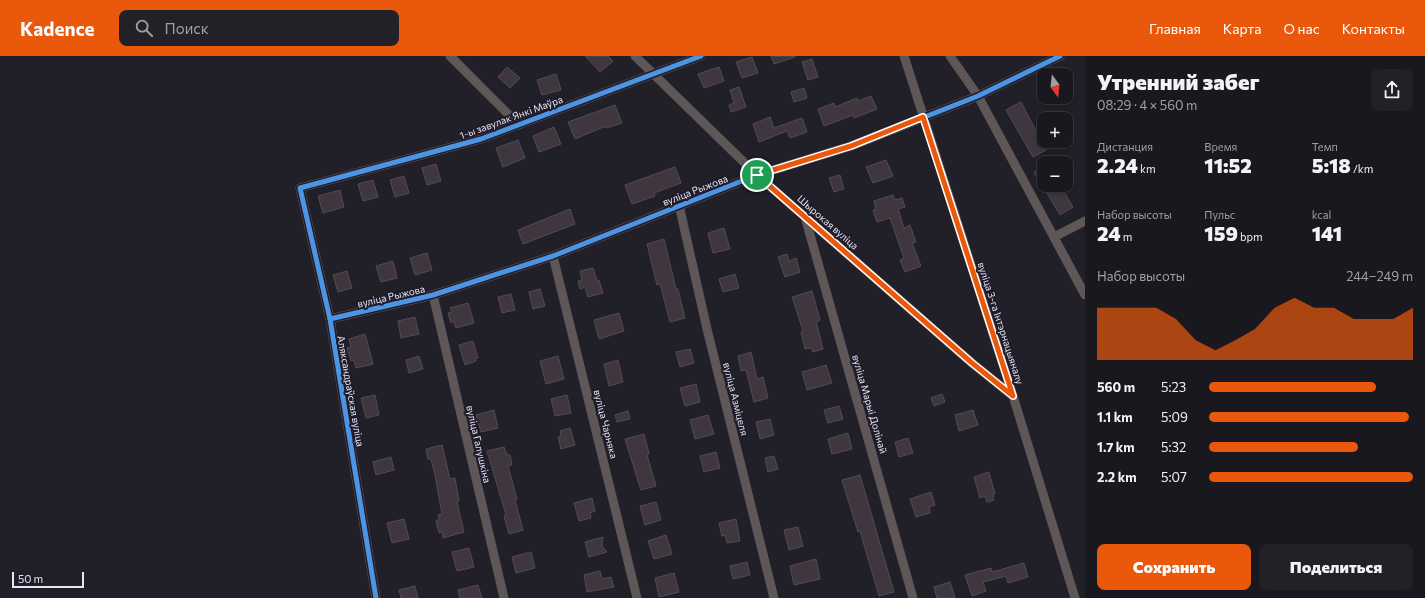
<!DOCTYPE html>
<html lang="ru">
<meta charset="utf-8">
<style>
body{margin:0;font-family:Commissioner,sans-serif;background:#222127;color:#f1f3f6;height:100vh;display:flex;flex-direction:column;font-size:15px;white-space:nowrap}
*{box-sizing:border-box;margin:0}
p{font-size:13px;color:#9fa0a4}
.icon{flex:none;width:22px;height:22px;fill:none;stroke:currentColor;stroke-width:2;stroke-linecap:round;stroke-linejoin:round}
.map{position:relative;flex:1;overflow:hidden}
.details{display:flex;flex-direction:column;background:#19181e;width:340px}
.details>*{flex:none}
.needle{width:26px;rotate:165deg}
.controls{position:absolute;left:1037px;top:12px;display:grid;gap:8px}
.controls a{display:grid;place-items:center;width:36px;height:36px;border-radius:8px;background:#19181e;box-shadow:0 2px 6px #0003,0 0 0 1px #37373c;font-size:20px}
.scale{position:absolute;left:12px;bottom:10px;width:72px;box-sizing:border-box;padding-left:4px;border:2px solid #e7e5f0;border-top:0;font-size:11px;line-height:14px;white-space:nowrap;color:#e7e5f0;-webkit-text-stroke:3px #1f1c2c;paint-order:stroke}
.pin{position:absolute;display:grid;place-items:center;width:34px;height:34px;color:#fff;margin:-17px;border:2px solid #fff;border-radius:50%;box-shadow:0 1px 4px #0007}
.round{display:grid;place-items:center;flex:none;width:42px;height:42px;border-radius:8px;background:#222127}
.summary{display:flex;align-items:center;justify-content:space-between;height:68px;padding:0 12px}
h1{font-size:22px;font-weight:800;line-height:30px}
.stats{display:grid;grid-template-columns:repeat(3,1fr);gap:6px;height:68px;padding:4px 12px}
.stats div{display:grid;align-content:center}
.stats b{font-size:20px;font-weight:800}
.stats small{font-size:11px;font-weight:400}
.stats p{font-size:11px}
.chart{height:112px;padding:8px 12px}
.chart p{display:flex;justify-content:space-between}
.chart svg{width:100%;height:72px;margin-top:4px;fill:#ea580c;opacity:.7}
.button{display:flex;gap:8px;margin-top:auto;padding:8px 12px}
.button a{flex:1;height:46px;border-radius:8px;background:#ea580c;color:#fff;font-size:16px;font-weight:800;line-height:46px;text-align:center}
.button a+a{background:#222127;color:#f1f3f6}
ul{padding:0 12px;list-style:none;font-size:13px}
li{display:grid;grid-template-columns:64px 48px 1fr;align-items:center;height:30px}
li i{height:10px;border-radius:5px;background:#ea580c}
header{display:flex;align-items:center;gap:24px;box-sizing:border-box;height:56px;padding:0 20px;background:#ea580c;color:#fff}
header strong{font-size:19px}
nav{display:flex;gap:22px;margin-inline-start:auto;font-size:14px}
.search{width:280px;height:36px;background:#222127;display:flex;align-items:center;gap:10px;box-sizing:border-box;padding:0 14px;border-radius:8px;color:#9fa0a4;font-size:15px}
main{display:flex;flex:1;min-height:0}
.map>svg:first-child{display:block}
.building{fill:#3f363f;stroke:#514c52}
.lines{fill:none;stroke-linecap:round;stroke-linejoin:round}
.street{stroke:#5f5657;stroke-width:9}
.cycleway-casing{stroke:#1f1c2c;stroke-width:8}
.cycleway{stroke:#4d94e3;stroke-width:5}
.route-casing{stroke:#fff;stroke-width:8}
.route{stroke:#ea580c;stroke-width:5}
.labels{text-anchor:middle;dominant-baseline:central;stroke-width:4;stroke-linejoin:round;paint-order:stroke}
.street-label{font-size:10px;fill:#e7e5f0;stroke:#1f1c2c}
</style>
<header>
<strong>Kadence</strong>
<div class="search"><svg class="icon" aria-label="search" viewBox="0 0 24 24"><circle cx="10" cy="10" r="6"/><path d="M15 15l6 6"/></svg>Поиск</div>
<nav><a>Главная</a><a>Карта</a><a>О нас</a><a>Контакты</a></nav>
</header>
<main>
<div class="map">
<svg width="1085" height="542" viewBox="0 0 1085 542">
<rect width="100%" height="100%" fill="#212028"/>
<g class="building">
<polygon points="585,0 608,0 613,5 600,16"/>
<polygon points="771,0 795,0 795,1 774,8"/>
<polygon points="752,1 758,17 742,22 736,6"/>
<polygon points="812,3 818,21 808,24 802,6"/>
<polygon points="507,11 520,22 510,32 498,21"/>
<polygon points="719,11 724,25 704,32 698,18"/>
<polygon points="556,18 561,34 542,39 537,24"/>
<polygon points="739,31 746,51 731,56 729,49 734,47 730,34"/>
<polygon points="804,32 807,42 794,46 791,36"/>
<polygon points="871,40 877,53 854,62 853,59 824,70 818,53 834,47 835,51 857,42 858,45"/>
<polygon points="1021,46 1046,94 1033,101 1006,54"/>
<polygon points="615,49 622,67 606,72 606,70 575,83 568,66"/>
<polygon points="770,61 774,72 802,62 807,76 790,82 787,75 759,86 753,68"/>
<polygon points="554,71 561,88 539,96 533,80"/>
<polygon points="518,84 525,102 503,111 496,92"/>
<polygon points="886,104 893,120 873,127 866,111"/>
<polygon points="436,108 441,125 427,129 422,112"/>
<polygon points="675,111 681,127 654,137 655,140 632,148 625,129"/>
<polygon points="1044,111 1044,129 1060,129 1073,151 1060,159 1044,132 1044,137 1034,116"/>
<polygon points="840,119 844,133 834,136 829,122"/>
<polygon points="404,120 409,137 395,141 390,124"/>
<polygon points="373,124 378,141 363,145 358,128"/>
<polygon points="340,134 344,151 323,157 318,140"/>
<polygon points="893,139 895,144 902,142 905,151 898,153 904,172 910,169 916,186 912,187 921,210 905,216 900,204 904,202 890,162 877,166 873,154 876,153 874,145"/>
<polygon points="570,153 575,168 523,188 518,174"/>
<polygon points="724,172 730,193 713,197 708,177"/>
<polygon points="664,183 676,233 678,233 685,262 670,266 660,228 657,229 647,188"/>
<polygon points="427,197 432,214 415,219 410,202"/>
<polygon points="787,198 789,205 796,202 800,216 785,221 778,201"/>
<polygon points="393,205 397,222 381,226 376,210"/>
<polygon points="593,212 597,225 599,224 603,237 588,241 585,231 580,233 578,225 582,224 580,215"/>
<polygon points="347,215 352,232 338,236 333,219"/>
<polygon points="735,218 739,232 723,236 719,223"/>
<polygon points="540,233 545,250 533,253 529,236"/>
<polygon points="812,235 820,264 816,266 823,293 813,296 811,292 805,293 801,276 803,275 792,241"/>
<polygon points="511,238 515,254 502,257 498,241"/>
<polygon points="468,247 474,267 456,272 454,265 451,267 448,257 452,256 450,252"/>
<polygon points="619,257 624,275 599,283 594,264"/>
<polygon points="415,261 419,278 401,282 398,265"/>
<polygon points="365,278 373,308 356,312 354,304 351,305 347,292 351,291 349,283"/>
<polygon points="473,285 478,302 475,303 476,305 465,309 459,289"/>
<polygon points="690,293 694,307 680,311 676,296"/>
<polygon points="751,296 757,323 763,321 768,342 754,346 746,314 741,315 738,300"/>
<polygon points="419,300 423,313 409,317 406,304"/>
<polygon points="558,300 564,323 546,328 540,305"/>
<polygon points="618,304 623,326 609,330 604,308"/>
<polygon points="826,309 832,327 807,334 802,316"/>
<polygon points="696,328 700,346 685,350 680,332"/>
<polygon points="942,338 945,346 934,350 931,342"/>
<polygon points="375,339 379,359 366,362 361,342"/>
<polygon points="567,339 571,357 555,360 551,343"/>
<polygon points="839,350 843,363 828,367 824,354"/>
<polygon points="494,354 498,372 481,376 476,359"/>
<polygon points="973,354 978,369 959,375 955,359"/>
<polygon points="628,355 630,363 617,366 615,359"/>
<polygon points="708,359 714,378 695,383 690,364"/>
<polygon points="770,363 774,379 760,383 756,366"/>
<polygon points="570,372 575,389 561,393 558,381 561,381 560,375"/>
<polygon points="848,377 852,393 832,398 828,383"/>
<polygon points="644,378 649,398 647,399 656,430 641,434 625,383"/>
<polygon points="908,382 913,397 899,401 895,386"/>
<polygon points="442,389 450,423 455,422 459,445 457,446 464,476 443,482 442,476 439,477 436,465 439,464 438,459 442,458 435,419 431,403 428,403 426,393"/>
<polygon points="504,391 507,399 510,399 512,409 508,410 517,443 515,444 523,474 509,478 504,460 506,459 487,395"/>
<polygon points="716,396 720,412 704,416 700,400"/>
<polygon points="774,400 778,413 768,416 765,402"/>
<polygon points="391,401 394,414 376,419 373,406"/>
<polygon points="989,416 995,438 993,438 994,444 987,446 985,440 980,442 974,421"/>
<polygon points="860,419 894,536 879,540 860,475 858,476 842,424"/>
<polygon points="931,436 935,449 929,451 930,457 916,461 910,443"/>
<polygon points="592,442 595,455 590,457 591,462 579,465 574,447"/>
<polygon points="656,446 661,464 645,469 640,450"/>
<polygon points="404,463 409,483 392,487 387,467"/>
<polygon points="736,463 740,485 727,487 725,479 722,480 719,467"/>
<polygon points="798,471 803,490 789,494 784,474"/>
<polygon points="666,479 672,498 654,503 648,485"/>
<polygon points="603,481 602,490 607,496 589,501 585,486"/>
<polygon points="469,492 474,511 457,515 452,496"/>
<polygon points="531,496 535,512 516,517 512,501"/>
<polygon points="816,503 820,523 794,529 790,510"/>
<polygon points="747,506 750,519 733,523 730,510"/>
<polygon points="1024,507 1028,521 1008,527 1006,520 983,526 986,535 972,540 965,519 991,512 992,516"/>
<polygon points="600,515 602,523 611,521 614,531 587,536 584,519"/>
<polygon points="674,517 679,536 659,541 655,522"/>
<polygon points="950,526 955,542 937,542 934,531"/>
<polygon points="478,529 482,542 460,542 458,534"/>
<polygon points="415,530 418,542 401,542 399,534"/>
</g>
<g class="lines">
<g class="street">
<polyline points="450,0 519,69"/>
<polyline points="635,0 757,119 972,307 1013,340"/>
<polyline points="904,0 1013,340 1075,542"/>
<polyline points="950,0 978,40 1085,239"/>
<polyline points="679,149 707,273 774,542"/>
<polyline points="805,161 913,542"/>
<polyline points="1054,181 1085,165"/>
<polyline points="553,200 637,542"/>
<polyline points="433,239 504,542"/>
<polyline points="330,263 433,239 553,200 757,119 851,90 978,40 1060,0"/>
<polyline points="376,542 330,263 300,132 481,83 701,0"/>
</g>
<defs>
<g id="cycleway">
<polyline points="330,263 433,239 553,200 757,119 851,90 978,40 1060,0"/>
<polyline points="376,542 330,263 300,132 481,83 701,0"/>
</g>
</defs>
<use href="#cycleway" class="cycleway-casing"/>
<use href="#cycleway" class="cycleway"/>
</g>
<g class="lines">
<defs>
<polygon id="route" points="923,61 1013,340 972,307 757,119 851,90"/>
</defs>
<use href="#route" class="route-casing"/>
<use href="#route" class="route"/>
</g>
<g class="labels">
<g class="street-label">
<text transform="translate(511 61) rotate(-20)">1-ы завулак Янкі Маўра</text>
<text transform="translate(695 134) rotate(-21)">вуліца Рыжова</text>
<text transform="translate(828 166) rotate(41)">Шырокая вуліца</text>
<text transform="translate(391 240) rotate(-13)">вуліца Рыжова</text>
<text transform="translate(1001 267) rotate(72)">вуліца 3-га Інтэрнацыяналу</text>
<text transform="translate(351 335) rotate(80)">Аляксандраўская вуліца</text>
<text transform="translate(736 343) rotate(76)">вуліца Азміцеля</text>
<text transform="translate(870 348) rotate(74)">вуліца Марыі Долінай</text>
<text transform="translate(606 368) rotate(76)">вуліца Чарняка</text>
<text transform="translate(479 388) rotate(77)">вуліца Галушкіна</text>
</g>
</g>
</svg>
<div class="controls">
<a><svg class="needle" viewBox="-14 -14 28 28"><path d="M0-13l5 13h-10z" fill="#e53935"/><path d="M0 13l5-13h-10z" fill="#9fa0a4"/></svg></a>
<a>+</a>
<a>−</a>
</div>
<div class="scale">50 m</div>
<div class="pin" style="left:757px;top:119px;background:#1e9e55"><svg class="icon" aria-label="arrive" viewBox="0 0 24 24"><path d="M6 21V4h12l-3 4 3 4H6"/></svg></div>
</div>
<section class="details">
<div class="summary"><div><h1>Утренний забег</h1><p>08:29 · 4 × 560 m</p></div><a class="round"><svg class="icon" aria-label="share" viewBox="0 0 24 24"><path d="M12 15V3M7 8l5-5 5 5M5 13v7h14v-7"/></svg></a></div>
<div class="stats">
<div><p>Дистанция</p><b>2.24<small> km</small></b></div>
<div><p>Время</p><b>11:52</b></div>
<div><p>Темп</p><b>5:18<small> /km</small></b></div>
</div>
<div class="stats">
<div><p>Набор высоты</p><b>24<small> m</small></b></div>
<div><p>Пульс</p><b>159<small> bpm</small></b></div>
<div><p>kcal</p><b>141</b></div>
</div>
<div class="chart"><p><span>Набор высоты</span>244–249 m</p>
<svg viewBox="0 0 160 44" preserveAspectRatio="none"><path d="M0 44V12L10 12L20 12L30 12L40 19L50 32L60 38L70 32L80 25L90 12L100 6L110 12L120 12L130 19L140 19L150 19L160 12V44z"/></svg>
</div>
<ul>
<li><b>560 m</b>5:23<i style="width:82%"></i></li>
<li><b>1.1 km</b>5:09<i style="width:98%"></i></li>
<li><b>1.7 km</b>5:32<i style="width:73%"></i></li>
<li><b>2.2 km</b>5:07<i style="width:100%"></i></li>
</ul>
<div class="button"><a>Сохранить</a><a>Поделиться</a></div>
</section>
</main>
